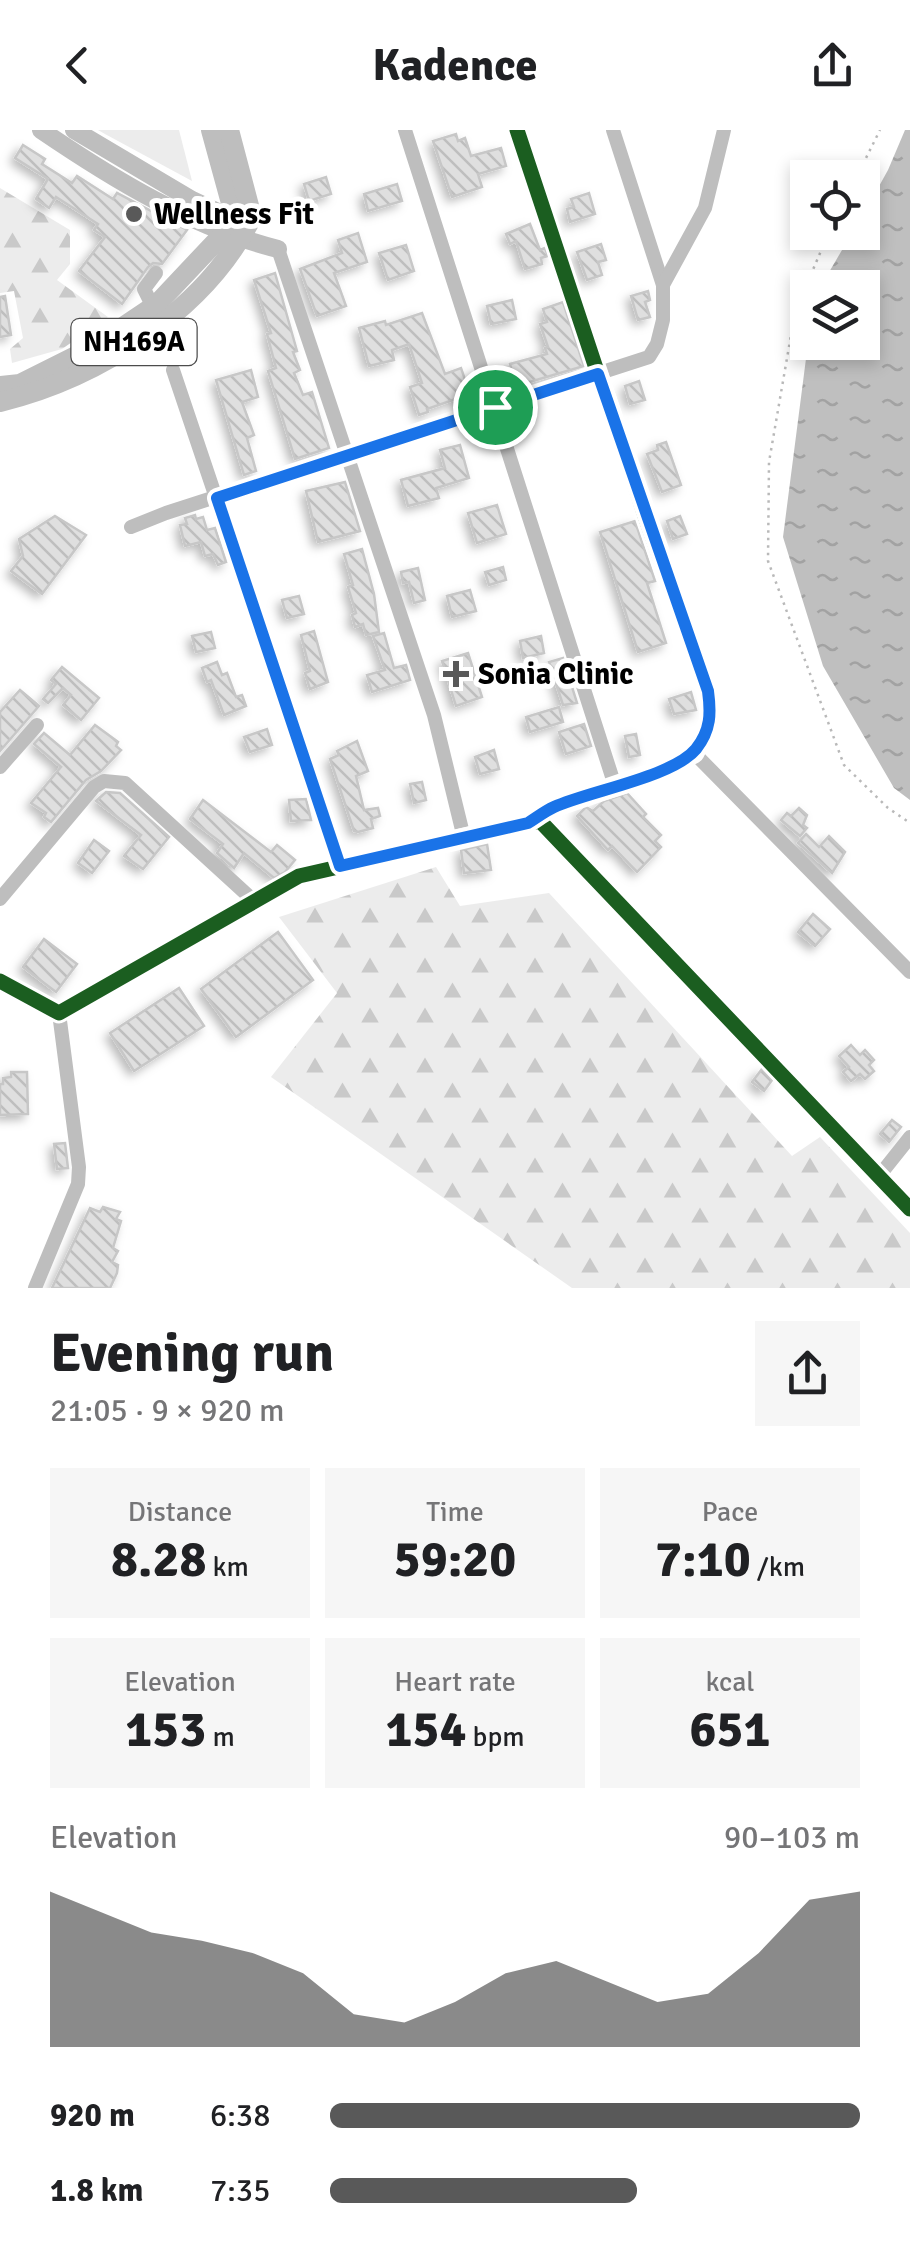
<!DOCTYPE html>
<meta charset="utf-8">
<style>
body{margin:0;font-family:Signika,sans-serif;background:#f6f6f6;color:#202124;height:100vh;display:flex;flex-direction:column;font-size:38px;white-space:nowrap}
*{box-sizing:border-box;margin:0}
p{font-size:32px;color:#757577}
.icon{flex:none;width:55px;height:55px;fill:none;stroke:currentColor;stroke-width:2;stroke-linecap:round;stroke-linejoin:round}
.map{position:relative;height:1158px;overflow:hidden}
.panel{display:flex;flex-direction:column;background:#fff;flex:1}
.panel>*{flex:none}
.fabs{position:absolute;left:790px;top:30px;display:grid;gap:20px}
.fabs a{display:grid;place-items:center;width:90px;height:90px;border-radius:0px;background:#fff;box-shadow:0 5px 15px #0003;font-size:50px}
.pin{position:absolute;display:grid;place-items:center;width:85px;height:85px;color:#fff;margin:-42px;border:5px solid #fff;border-radius:50%;box-shadow:0 2px 10px #0007}
.round{display:grid;place-items:center;flex:none;width:105px;height:105px;border-radius:0px;background:#f6f6f6}
.summary{display:flex;align-items:center;justify-content:space-between;height:170px;padding:0 50px}
h1{font-size:55px;font-weight:700;line-height:75px}
.figures{display:grid;grid-template-columns:repeat(3,1fr);gap:15px;height:170px;padding:10px 50px}
.figures div{display:grid;align-content:center;border-radius:0px;background:#f6f6f6;text-align:center}
.figures b{font-size:50px;font-weight:700}
.figures small{font-size:28px;font-weight:400}
.figures p{font-size:28px}
.chart{height:280px;padding:20px 50px}
.chart p{display:flex;justify-content:space-between}
.chart svg{width:100%;height:180px;margin-top:10px;fill:#595959;opacity:.7}
ul{padding:0 50px;list-style:none;font-size:32px}
li{display:grid;grid-template-columns:160px 120px 1fr;align-items:center;height:75px}
li i{height:25px;border-radius:12px;background:#595959}
header{display:flex;justify-content:space-between;align-items:center;height:130px;padding:0 50px;background:#fff;font-size:45px;font-weight:700}
.map>svg:first-child{display:block}
.forest{fill:url(#forest-firs)}
.park{fill:#ececec}
.water{fill:url(#water-ripples)}
.building{fill:url(#building-back-hatch);stroke:#c7c7c7;stroke-width:2.5;filter:url(#shadow)}
.lines{fill:none;stroke-linecap:round;stroke-linejoin:round}
.path{stroke:#b9b9b9;stroke-width:2.5;stroke-dasharray:2.5 5;stroke-linecap:butt}
.minor{stroke:#bebebe;stroke-width:14}
.major{stroke:#bebebe;stroke-width:18}
.highway{stroke:#bebebe;stroke-width:20}
.cycleway-casing{stroke:#fff;stroke-width:21}
.cycleway{stroke:#1b5e20;stroke-width:15}
.route-casing{stroke:#fff;stroke-width:20}
.route{stroke:#1a73e8;stroke-width:12}
.poi-dot{fill:#595959;stroke:#fff;stroke-width:4}
.labels{text-anchor:middle;dominant-baseline:central;stroke-width:10;stroke-linejoin:round;paint-order:stroke}
.shield{fill:#fff;stroke:#4c4c4c;stroke-width:2.5}
.shield-label{font-size:28px;font-weight:bold;fill:#000}
.poi-label{font-size:30px;font-weight:bold;fill:#000;stroke:#fff;text-anchor:start}
</style>
<header><svg class="icon" aria-label="back" viewBox="0 0 24 24"><path d="M15 5l-7 7 7 7"/></svg>Kadence<svg class="icon" aria-label="share" viewBox="0 0 24 24"><path d="M12 15V3M7 8l5-5 5 5M5 13v7h14v-7"/></svg></header>
<div class="map">
<svg width="910" height="1158" viewBox="0 0 910 1158">
<defs>
<pattern id="forest-firs" width="22" height="20" patternUnits="userSpaceOnUse" patternTransform="scale(2.5)"><rect width="22" height="20" fill="#ececec"/><path d="M5 1l3.5 6h-7zM16 11l3.5 6h-7z" fill="#c9c9c9"/></pattern>
<pattern id="water-ripples" width="26" height="14" patternUnits="userSpaceOnUse" patternTransform="scale(2.5)"><rect width="26" height="14" fill="#bfbfbf"/><path d="M2 4q2-2 4 0t4 0M15 11q2-2 4 0t4 0" fill="none" stroke="#a2a2a2"/></pattern>
<pattern id="building-back-hatch" width="6" height="6" patternUnits="userSpaceOnUse" patternTransform="scale(2.5)"><rect width="6" height="6" fill="#dfdfdf"/><path d="M-1 5l2 2M0 0l6 6M5-1l2 2" fill="none" stroke="#bebebe"/></pattern>
<filter id="shadow"><feDropShadow dx="-4.5" dy="4.5" stdDeviation="5" flood-color="#0004"/></filter>
</defs>
<rect width="100%" height="100%" fill="#fff"/>
<g class="forest">
<polygon points="0,58 70,100 70,134 57,150 108,187 62,219 12,233 10,219 23,208 14,161 0,163"/>
<polygon points="436,737 460,776 549,763 792,1026 820,1007 910,1103 910,1158 572,1158 271,947 337,863 279,787"/>
</g>
<polygon class="park" points="98,0 179,0 192,51 105,4"/>
<polygon class="water" points="905,0 910,0 910,670 894,658 823,536 783,407 808,213 862,212 862,158 823,157 825,149 852,103 862,102 863,85 888,40"/>
<g class="building">
<polygon points="456,4 458,11 465,8 471,26 501,18 506,36 478,44 482,57 452,67 433,11"/>
<polygon points="23,15 45,29 42,34 72,53 77,46 113,69 117,63 187,100 162,134 153,133 148,137 122,174 79,141 105,107 94,100 98,94 56,67 49,78 36,69 48,49 15,28"/>
<polygon points="326,47 331,64 309,71 304,54"/>
<polygon points="397,54 402,71 368,81 364,64"/>
<polygon points="589,63 595,84 570,92 567,79 574,77 571,69"/>
<polygon points="530,94 540,120 545,118 548,126 541,128 542,134 525,139 516,111 510,114 506,104"/>
<polygon points="358,103 367,132 334,143 346,176 317,186 300,139 342,123 338,110"/>
<polygon points="601,114 606,130 598,132 602,145 587,150 577,122"/>
<polygon points="406,115 414,141 388,150 379,123"/>
<polygon points="275,143 297,221 293,222 300,240 294,243 303,265 312,262 329,318 295,329 268,241 276,238 267,204 271,203 254,150"/>
<polygon points="648,161 650,170 645,172 650,187 638,190 631,166"/>
<polygon points="5,166 11,205 0,207 0,167"/>
<polygon points="512,170 516,189 491,194 487,176"/>
<polygon points="563,172 584,236 516,256 510,234 547,224 545,218 548,217 540,194 547,192 543,179"/>
<polygon points="422,183 445,244 461,238 470,264 427,279 428,282 419,285 410,257 422,253 409,214 392,220 394,230 369,236 359,198 385,191 386,195"/>
<polygon points="251,240 258,267 242,272 254,305 247,308 256,341 244,345 216,250"/>
<polygon points="639,251 645,270 630,274 625,256"/>
<polygon points="666,312 681,355 662,362 647,324 658,320 657,315"/>
<polygon points="460,315 469,348 436,358 439,368 408,376 401,350 445,338 440,320"/>
<polygon points="345,352 360,401 318,412 306,361"/>
<polygon points="497,375 506,404 477,413 468,383"/>
<polygon points="195,385 196,389 203,387 207,400 215,398 226,432 218,435 213,424 205,426 201,412 185,416 180,395 187,394 185,388"/>
<polygon points="55,386 86,405 42,464 11,441 23,426 19,409"/>
<polygon points="680,386 687,404 673,409 667,391"/>
<polygon points="635,391 655,451 647,453 666,513 638,522 600,402"/>
<polygon points="362,419 374,464 379,502 366,505 363,494 355,497 352,485 356,483 348,457 353,455 344,424"/>
<polygon points="503,437 506,450 489,455 485,442"/>
<polygon points="418,438 425,470 414,473 409,452 403,453 401,442"/>
<polygon points="470,460 476,481 452,487 447,466"/>
<polygon points="299,466 304,484 287,488 282,470"/>
<polygon points="314,501 328,552 310,559 305,543 310,541 301,505"/>
<polygon points="211,502 215,518 196,522 192,506"/>
<polygon points="384,503 394,538 406,535 410,550 372,562 367,545 385,540 373,506"/>
<polygon points="541,506 544,523 523,528 520,511"/>
<polygon points="468,523 482,567 456,576 442,531"/>
<polygon points="563,528 577,573 563,575 549,532"/>
<polygon points="217,532 222,545 227,543 236,567 242,565 246,576 224,585 211,550 207,552 202,538"/>
<polygon points="62,537 99,568 81,590 63,575 71,565 63,558 48,573 43,569 56,554 51,550"/>
<polygon points="20,560 39,576 0,621 0,582"/>
<polygon points="691,562 696,580 674,584 669,569"/>
<polygon points="559,577 563,592 530,602 526,587"/>
<polygon points="584,594 591,616 566,624 559,602"/>
<polygon points="95,595 118,612 116,616 121,620 101,641 86,650 51,692 44,687 46,683 31,673 61,637 34,614 44,603 70,625"/>
<polygon points="267,599 272,615 250,622 244,607"/>
<polygon points="636,604 640,625 629,627 625,606"/>
<polygon points="357,611 368,641 356,646 364,680 378,678 380,686 371,689 373,698 358,702 354,701 330,629 339,625 337,621"/>
<polygon points="494,620 499,639 480,644 475,627"/>
<polygon points="422,652 426,670 414,673 410,654"/>
<polygon points="106,662 120,663 169,707 143,739 124,726 141,705 96,671"/>
<polygon points="627,663 646,684 643,687 661,705 655,711 661,717 637,742 612,716 608,720 577,686 586,677 593,681 604,671"/>
<polygon points="306,669 311,690 291,691 289,670"/>
<polygon points="203,670 271,722 277,715 295,730 285,742 274,748 244,723 234,738 217,723 223,714 190,689"/>
<polygon points="799,678 807,685 803,695 807,698 800,706 781,690 787,683 791,686"/>
<polygon points="806,704 819,717 829,706 845,722 832,743 798,713"/>
<polygon points="94,710 109,721 92,743 78,733"/>
<polygon points="487,714 491,740 464,743 461,720"/>
<polygon points="813,784 830,799 815,816 798,802"/>
<polygon points="278,802 313,850 236,907 201,859"/>
<polygon points="44,809 77,834 56,862 23,837"/>
<polygon points="179,858 204,896 134,941 110,903"/>
<polygon points="851,915 860,925 865,920 874,930 869,935 874,941 865,949 860,944 851,951 843,942 849,937 839,926"/>
<polygon points="762,939 772,950 764,961 752,952"/>
<polygon points="11,942 27,942 28,984 0,985 0,954 3,954 3,948 11,947"/>
<polygon points="892,990 901,997 889,1012 880,1004"/>
<polygon points="65,1013 68,1038 57,1039 54,1014"/>
<polygon points="103,1077 120,1082 116,1089 121,1091 113,1118 118,1121 112,1132 118,1135 117,1143 110,1158 52,1158 90,1078 100,1082"/>
</g>
<g class="lines">
<g class="path">
<polyline points="856,48 880,0"/>
<polyline points="829,102 795,182 769,332 768,431 844,635 888,678 910,693"/>
</g>
<g class="minor">
<polyline points="405,0 615,656"/>
<polyline points="517,0 645,386 707,561 711,588 694,623 662,640 551,678 528,693"/>
<polyline points="613,0 663,155"/>
<polyline points="278,119 434,585 464,708"/>
<polyline points="153,177 144,159 156,143"/>
<polyline points="173,240 340,736"/>
<polyline points="131,397 166,383 649,227 657,214 663,190 663,155 705,78 724,0"/>
<polyline points="694,623 910,842"/>
<polyline points="0,637 37,595"/>
<polyline points="0,769 94,657 104,651 125,653 254,771"/>
<polyline points="0,851 59,883 299,746 540,691 910,1079"/>
<polyline points="879,1046 910,1007"/>
<polyline points="35,1158 78,1054 79,1037 59,883"/>
</g>
<g class="major">
<path d="M41 0C113 49 193 98 278 119"/>
<polyline points="74,0 192,70 239,92"/>
</g>
<g class="highway">
<polyline points="0,256 20,254 90,219 157,174 223,104 230,88 231,73 211,0"/>
<path d="M0 272C99 248 206 180 252 87L229 0"/>
</g>
<defs>
<g id="cycleway">
<polyline points="517,0 645,386 707,561 711,588 694,623 662,640 551,678 527,693"/>
<polyline points="0,851 59,883 299,746 540,691 910,1079"/>
</g>
</defs>
<use href="#cycleway" class="cycleway-casing"/>
<use href="#cycleway" class="cycleway"/>
</g>
<g class="lines">
<defs>
<path id="route" d="M598 244 708 561C711 583 711 600 696 619 673 647 589 661 554 677 545 681 536 688 528 693L340 736 217 368Z"/>
</defs>
<use href="#route" class="route-casing"/>
<use href="#route" class="route"/>
</g>
<g class="poi-dot">
<circle cx="134" cy="84" r="10"/>
<path d="M451 529h10v10h10v10h-10v10h-10v-10h-10v-10h10z"/>
</g>
<g class="labels">
<rect class="shield" x="71.5" y="189" width="125" height="46" rx="8"/>
<g class="shield-label">
<text x="134" y="212">NH169A</text>
</g>
<g class="poi-label">
<text x="154" y="84">Wellness Fit</text>
<text x="478" y="544">Sonia Clinic</text>
</g>
</g>
</svg>
<div class="fabs">
<a><svg class="icon" aria-label="locate" viewBox="0 0 24 24"><circle cx="12" cy="12" r="6"/><path d="M12 2v4M12 18v4M2 12h4M18 12h4"/></svg></a>
<a><svg class="icon" aria-label="layers" viewBox="0 0 24 24"><path d="M12 4l9 5-9 5-9-5zM3 14l9 5 9-5"/></svg></a>
</div>
<div class="pin" style="left:495px;top:277px;background:#1e9e55"><svg class="icon" aria-label="arrive" viewBox="0 0 24 24"><path d="M6 21V4h12l-3 4 3 4H6"/></svg></div>
</div>
<section class="panel">
<div class="summary"><div><h1>Evening run</h1><p>21:05 · 9 × 920 m</p></div><a class="round"><svg class="icon" aria-label="share" viewBox="0 0 24 24"><path d="M12 15V3M7 8l5-5 5 5M5 13v7h14v-7"/></svg></a></div>
<div class="figures">
<div><p>Distance</p><b>8.28<small> km</small></b></div>
<div><p>Time</p><b>59:20</b></div>
<div><p>Pace</p><b>7:10<small> /km</small></b></div>
</div>
<div class="figures">
<div><p>Elevation</p><b>153<small> m</small></b></div>
<div><p>Heart rate</p><b>154<small> bpm</small></b></div>
<div><p>kcal</p><b>651</b></div>
</div>
<div class="chart"><p><span>Elevation</span>90–103 m</p>
<svg viewBox="0 0 160 44" preserveAspectRatio="none"><path d="M0 44V6L10 11L20 16L30 18L40 21L50 26L60 36L70 38L80 33L90 26L100 23L110 28L120 33L130 31L140 21L150 8L160 6V44z"/></svg>
</div>
<ul>
<li><b>920 m</b>6:38<i style="width:100%"></i></li>
<li><b>1.8 km</b>7:35<i style="width:58%"></i></li>
</ul>
</section>
